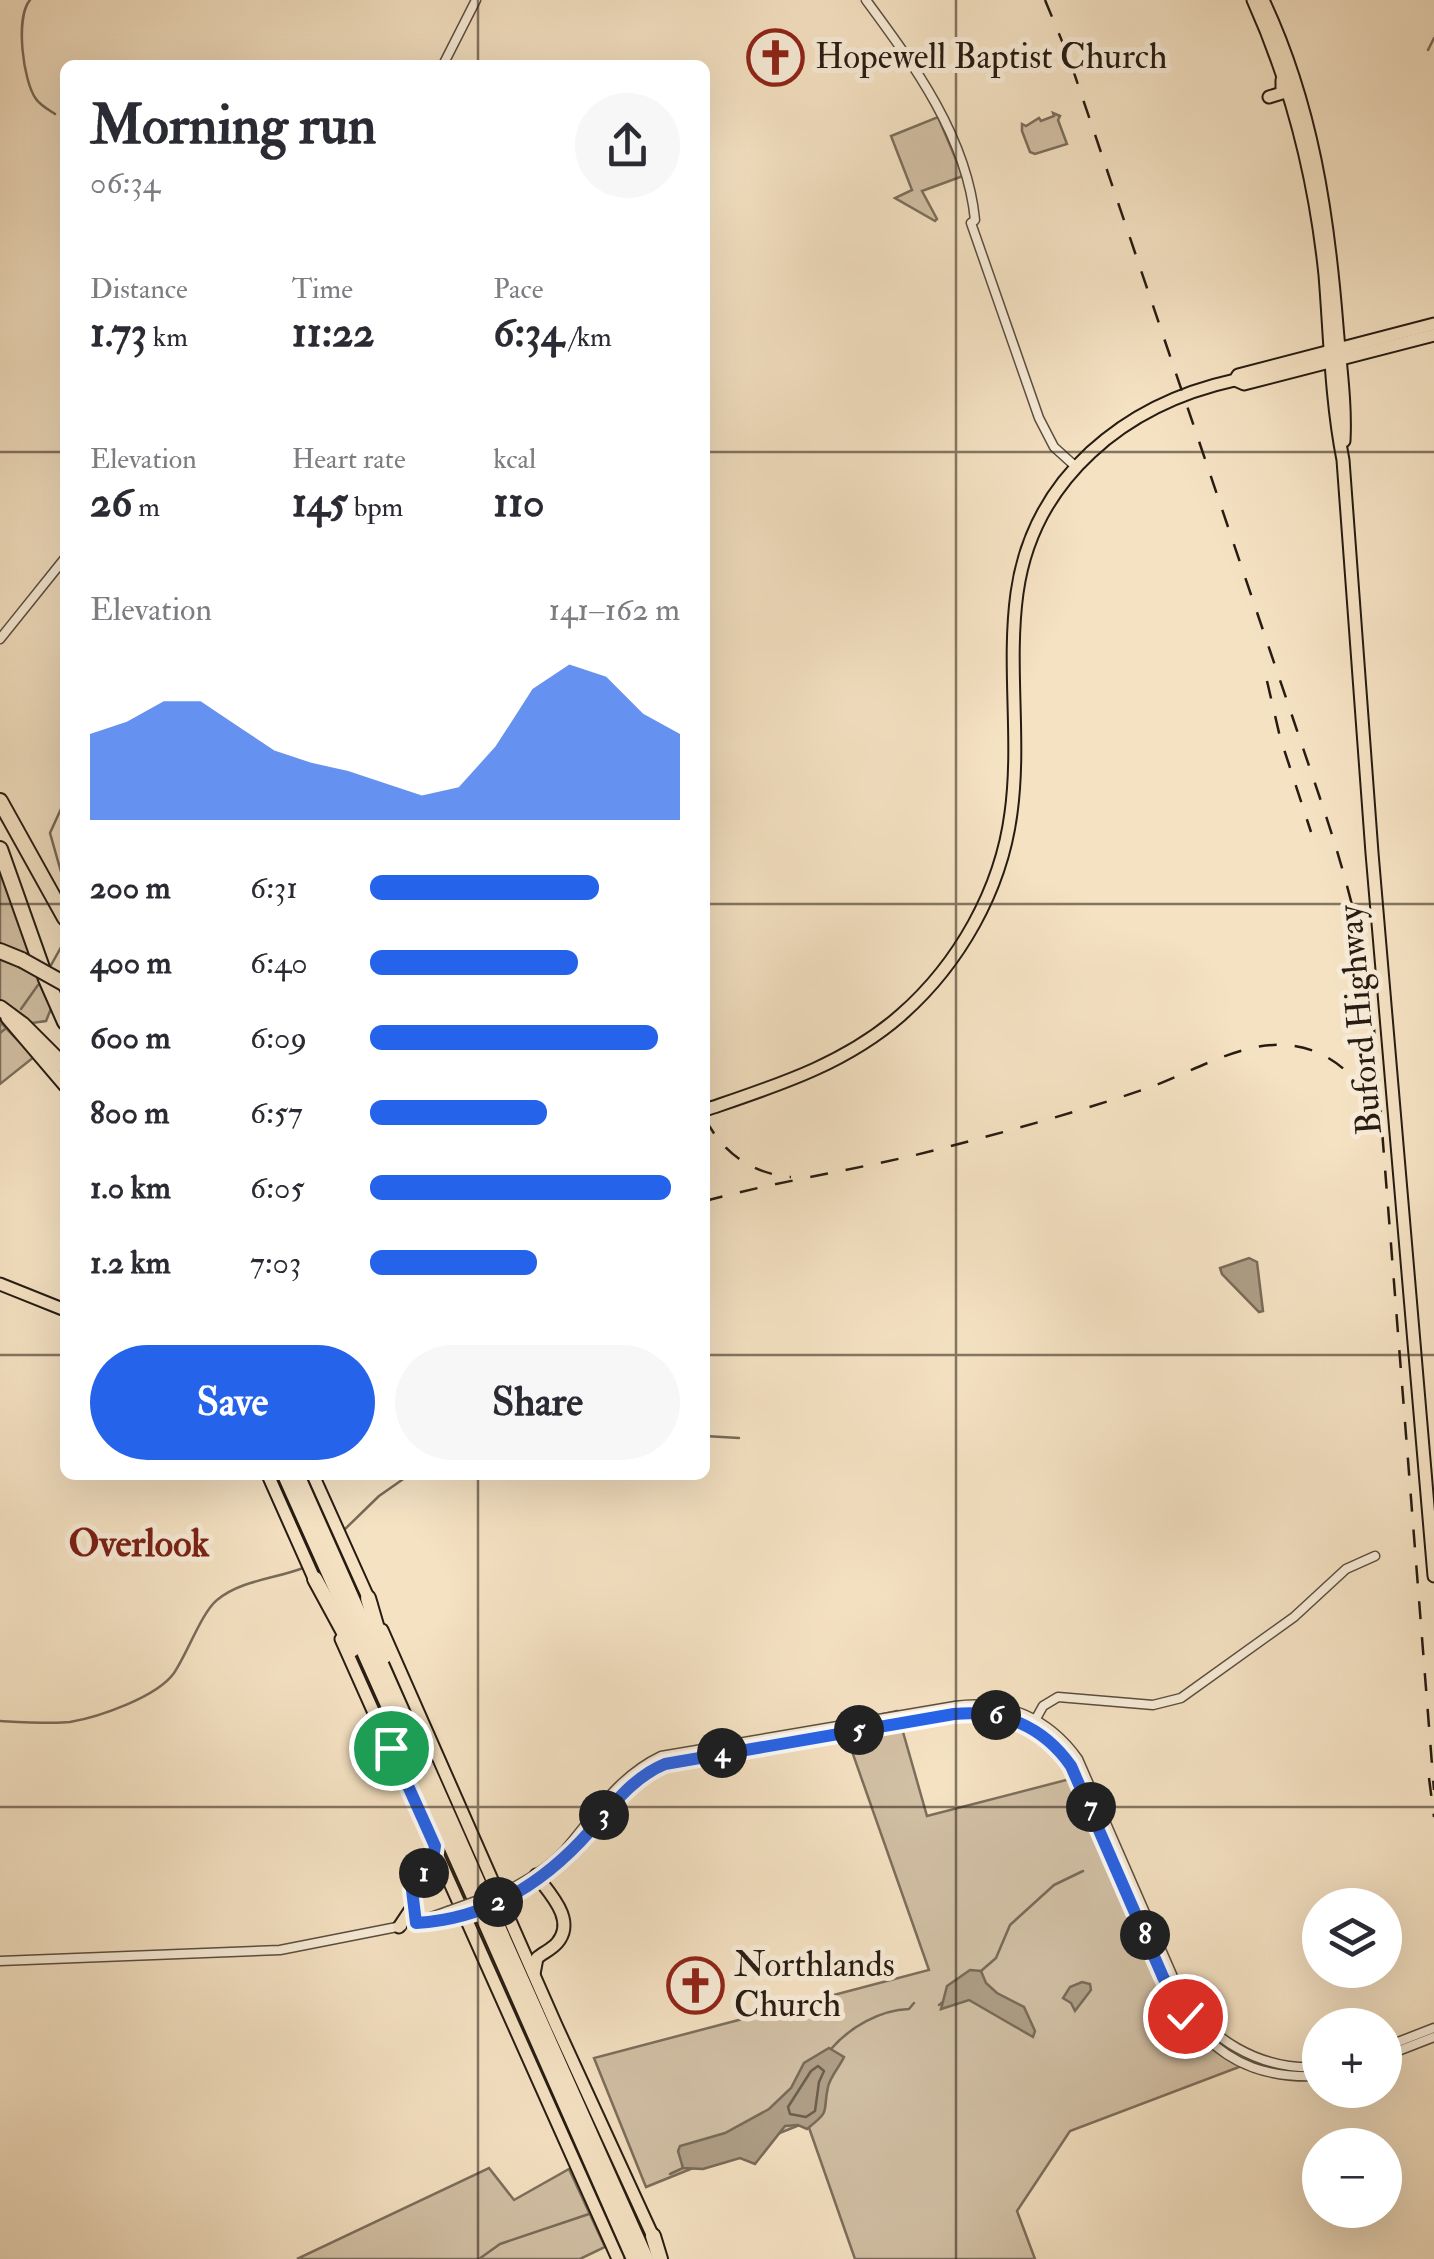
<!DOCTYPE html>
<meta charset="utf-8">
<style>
body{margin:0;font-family:"IM FELL Double Pica",serif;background:#f7f7f7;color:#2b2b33;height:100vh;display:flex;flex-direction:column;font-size:38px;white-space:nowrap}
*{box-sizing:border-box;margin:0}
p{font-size:32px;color:#7c7c81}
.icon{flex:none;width:55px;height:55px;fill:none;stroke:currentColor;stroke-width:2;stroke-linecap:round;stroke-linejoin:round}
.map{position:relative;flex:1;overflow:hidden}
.drawer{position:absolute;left:60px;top:60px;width:650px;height:1420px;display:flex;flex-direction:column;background:#fff;border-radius:15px;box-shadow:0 10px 40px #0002}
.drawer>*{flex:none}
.controls{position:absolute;left:1302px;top:1888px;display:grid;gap:20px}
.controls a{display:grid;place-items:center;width:100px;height:100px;border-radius:50%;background:#fff;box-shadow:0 10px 40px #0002;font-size:50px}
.pin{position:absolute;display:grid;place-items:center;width:85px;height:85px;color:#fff;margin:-42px;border:5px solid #fff;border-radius:50%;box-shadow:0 2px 10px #0007}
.km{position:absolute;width:50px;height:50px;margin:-25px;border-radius:50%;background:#222;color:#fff;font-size:28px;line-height:50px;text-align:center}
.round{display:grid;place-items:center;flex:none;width:105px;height:105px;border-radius:52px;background:#f7f7f7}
.summary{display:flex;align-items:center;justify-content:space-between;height:170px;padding:0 30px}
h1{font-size:55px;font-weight:700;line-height:75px}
.stats{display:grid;grid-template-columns:repeat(3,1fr);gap:15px;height:170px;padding:10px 30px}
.stats div{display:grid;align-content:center}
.stats b{font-size:42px;font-weight:700}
.stats small{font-size:28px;font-weight:400}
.stats p{font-size:28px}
.chart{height:280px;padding:20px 30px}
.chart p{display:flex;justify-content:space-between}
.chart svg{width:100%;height:180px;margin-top:10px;fill:#2563eb;opacity:.7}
.action{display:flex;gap:20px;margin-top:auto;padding:20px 30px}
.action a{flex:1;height:115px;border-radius:60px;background:#2563eb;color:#fff;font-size:40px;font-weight:700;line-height:115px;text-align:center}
.action a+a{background:#f7f7f7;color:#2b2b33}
ul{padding:0 30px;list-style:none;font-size:32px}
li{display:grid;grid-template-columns:160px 120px 1fr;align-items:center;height:75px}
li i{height:25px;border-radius:12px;background:#2563eb}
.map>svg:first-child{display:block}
.green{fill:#d2c0a5;stroke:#7c6e5c;stroke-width:2.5}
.water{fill:#af9f87;stroke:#796b59;stroke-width:2.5}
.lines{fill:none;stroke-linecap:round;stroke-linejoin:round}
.shore{stroke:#6b5e4d;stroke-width:2.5}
.stream{stroke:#796b59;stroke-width:2.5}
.minor-casing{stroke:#5a4e3f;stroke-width:11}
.major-casing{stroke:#271c13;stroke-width:15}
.highway-casing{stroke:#271c13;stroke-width:18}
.minor{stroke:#f8ecd8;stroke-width:8}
.major{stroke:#f5e2c3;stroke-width:11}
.highway{stroke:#f5e2c3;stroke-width:14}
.rail{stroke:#271c13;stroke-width:2.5;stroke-dasharray:18 18;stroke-linecap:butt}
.minor-bridge-casing{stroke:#5a4e3f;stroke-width:11;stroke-linecap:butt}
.highway-bridge-casing{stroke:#271c13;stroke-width:18;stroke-linecap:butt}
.minor-bridge{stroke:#f8ecd8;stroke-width:8}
.highway-bridge{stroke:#f5e2c3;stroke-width:14}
.route-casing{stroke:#fff;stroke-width:20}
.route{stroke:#2563eb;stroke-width:12}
.grid{fill:none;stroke:#271c13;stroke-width:2.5;stroke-opacity:0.55}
.labels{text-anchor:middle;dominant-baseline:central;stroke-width:10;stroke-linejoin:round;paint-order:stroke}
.poi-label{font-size:35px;fill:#271c13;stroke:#f8ecd8;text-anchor:start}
.street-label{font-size:35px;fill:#271c13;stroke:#f8ecd8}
.neighbourhood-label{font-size:38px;font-weight:bold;fill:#7a1f14;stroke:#f8ecd8}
</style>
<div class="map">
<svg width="1434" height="2259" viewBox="0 0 1434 2259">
<rect width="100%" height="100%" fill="#f5e2c3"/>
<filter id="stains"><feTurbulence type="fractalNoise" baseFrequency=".002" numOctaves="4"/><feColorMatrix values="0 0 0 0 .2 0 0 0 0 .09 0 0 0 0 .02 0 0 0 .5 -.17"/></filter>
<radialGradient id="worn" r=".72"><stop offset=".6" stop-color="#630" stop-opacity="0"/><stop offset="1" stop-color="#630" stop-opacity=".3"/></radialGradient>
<g class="green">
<polygon points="1053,113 1060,116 1058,120 1067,144 1035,154 1030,152 1022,131 1022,124 1026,126 1039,118 1041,121 1054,116"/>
<polygon points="938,117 963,176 922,191 937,219 935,221 895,198 912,190 891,136"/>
<polygon points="0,865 34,958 0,945"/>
<polygon points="0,958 40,974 53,1004 46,1021 32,1023 0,1000"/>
<polygon points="0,1022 34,1057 0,1084"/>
<polygon points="897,1711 927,1816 1070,1779 1173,2019 1247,2064 1070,2131 1017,2211 1035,2259 855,2259 807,2122 646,2187 594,2058 929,1970 842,1723"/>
<polygon points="489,2168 514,2200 569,2169 605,2247 580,2259 297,2259"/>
</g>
<g class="water">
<polygon points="1249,1258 1257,1262 1263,1311 1259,1312 1222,1274 1220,1268"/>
<polygon points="970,1970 981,1971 986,1983 997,1993 1024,2007 1035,2031 1033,2037 969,2000 941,2009 947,1986"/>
<polygon points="1082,1982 1090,1984 1091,1990 1075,2011 1071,2003 1063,1998 1070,1987"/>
<path d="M829 2048 844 2057C840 2066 830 2077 828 2087 822 2114 832 2109 807 2129L798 2125 785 2126 755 2164 740 2158 703 2169 683 2168 678 2151 680 2146 725 2133 769 2109 791 2088 804 2063Z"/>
</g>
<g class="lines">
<polygon class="shore" points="818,2066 824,2071 819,2082 815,2111 806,2117 790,2114 788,2107 811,2071"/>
<g class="stream">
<path d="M30 0C15 18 23 81 36 99 40 105 49 110 55 114"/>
<polyline points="1428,50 1434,38"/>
<polyline points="65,800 50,833 65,886"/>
<polyline points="50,967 65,940"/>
<polyline points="21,1009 38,985"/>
<polyline points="0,1033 5,1029"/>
<polyline points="705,1436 739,1438"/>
<polyline points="343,1531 379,1496 409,1475"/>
<path d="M0 1721C19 1722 53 1724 70 1722 99 1717 157 1697 174 1673 187 1654 202 1612 217 1600 241 1580 275 1579 303 1568"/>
<polyline points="981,1971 996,1958 1010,1925 1054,1885 1083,1871"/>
<polyline points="939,2005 943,2002"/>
<path d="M831 2049C850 2027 880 2010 909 2009L914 2003"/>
<polyline points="670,2174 683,2168"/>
<polyline points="479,2259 500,2244 589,2214"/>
</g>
<defs>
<g id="minor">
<path d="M866 0C914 65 967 137 975 220L971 223 1039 418 1054 447 1075 466"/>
<polyline points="443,65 476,0"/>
<polyline points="0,639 65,558"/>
<polyline points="1033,1724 1043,1706 1058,1697 1153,1705 1181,1698 1294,1617 1346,1569 1375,1556"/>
<path d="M512 1888C531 1878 549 1867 564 1851 595 1815 617 1777 661 1756L955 1706C1005 1699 1049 1718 1078 1759L1177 1986C1206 2039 1260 2071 1320 2067"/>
<path d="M515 1895 554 1868 632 1786 665 1764 954 1714C1002 1708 1044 1727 1071 1766 1100 1816 1119 1874 1142 1927 1178 2012 1213 2082 1320 2076"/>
<polyline points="420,1921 448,1911"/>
<polyline points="416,1923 451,1917"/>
<polyline points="0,1961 280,1950 402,1926"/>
<polyline points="1385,2047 1434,2028"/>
<polyline points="1385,2056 1434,2037"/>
</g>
<g id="major">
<path d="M1253 0C1293 89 1315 179 1325 275 1330 337 1331 399 1343 460L1372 853 1434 1576"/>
<path d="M1263 0C1312 104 1328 213 1337 326 1340 364 1346 402 1344 441"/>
<polyline points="1269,97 1282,93 1282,80"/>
<polyline points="1235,380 1244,384 1434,335"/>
<polyline points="7,1018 65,1086"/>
<path d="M705 1110C775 1086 844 1065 901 1015 959 964 1001 890 1011 813 1021 740 1007 666 1017 593 1033 478 1125 404 1235 380L1238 375 1434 324"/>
<polyline points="0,1284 65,1310"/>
<polyline points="268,1475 317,1585"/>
<polyline points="313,1475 371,1604"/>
<polyline points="382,1630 556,2025 656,2243"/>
<polyline points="341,1639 618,2259"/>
<polyline points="416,1923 412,1889 433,1865 435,1850"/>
<polyline points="399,1927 413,1906"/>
<path d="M534 1974 537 1958C543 1953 552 1949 557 1943 577 1920 549 1893 536 1875"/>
</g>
<g id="highway">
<polyline points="0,801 65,918"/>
<polyline points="0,849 46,979 65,1022"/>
<polyline points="0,951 22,960"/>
<polyline points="0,1008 23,1025 65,1067"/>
<polyline points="285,1475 474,1897"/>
<polyline points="297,1475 483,1894"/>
<polyline points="315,1579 353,1649"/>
<polyline points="368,1598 385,1656"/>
<polyline points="485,1898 646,2259"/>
<polyline points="476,1901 634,2259"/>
<polyline points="653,2236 660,2259"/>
</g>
</defs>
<use href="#minor" class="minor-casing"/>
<use href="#major" class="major-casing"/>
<use href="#highway" class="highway-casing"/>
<use href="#minor" class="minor"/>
<use href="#major" class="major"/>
<use href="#highway" class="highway"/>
<g class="rail">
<path d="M1045 0 1069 58 1323 807C1346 876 1364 943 1373 1016L1434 1790"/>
<polyline points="1267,681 1280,737 1311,832"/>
<path d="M705 1118C722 1153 753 1174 791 1177"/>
<path d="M705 1201C786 1179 870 1168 951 1146 1016 1129 1084 1110 1148 1088 1191 1073 1239 1042 1285 1045 1327 1047 1362 1077 1375 1116"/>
<polyline points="1429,1778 1434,1817"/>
</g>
<defs>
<g id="minor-bridge">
<polyline points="448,1911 512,1888"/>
<polyline points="451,1917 515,1895"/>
</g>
<polyline id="highway-bridge" points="22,960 65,984"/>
</defs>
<use href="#minor-bridge" class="minor-bridge-casing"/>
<use href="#highway-bridge" class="highway-bridge-casing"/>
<use href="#minor-bridge" class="minor-bridge"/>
<use href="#highway-bridge" class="highway-bridge"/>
</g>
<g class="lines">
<defs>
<path id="route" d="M391 1748 435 1846 432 1865 412 1890 416 1923C487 1919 545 1882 590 1831 612 1806 633 1777 665 1764L954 1714C1002 1709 1043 1726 1071 1766L1163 1977 1185 2016"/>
</defs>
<use href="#route" class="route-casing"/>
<use href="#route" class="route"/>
</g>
<path class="grid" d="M478 0V65M956 0V2259M0 452H65M705 452H1434M0 904H65M705 904H1434M0 1355H65M705 1355H1434M478 1475V2259M0 1807H1434"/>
<defs>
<symbol id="church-ring" viewBox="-11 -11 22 22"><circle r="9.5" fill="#f8ecd8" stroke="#8f2418" stroke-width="1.5"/><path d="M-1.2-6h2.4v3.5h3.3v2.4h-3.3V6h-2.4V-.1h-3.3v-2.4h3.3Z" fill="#8f2418"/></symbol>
</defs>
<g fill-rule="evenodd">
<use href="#church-ring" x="744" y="26" width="63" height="63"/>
<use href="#church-ring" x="664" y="1954" width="63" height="63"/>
</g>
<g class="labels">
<g class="poi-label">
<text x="815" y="57">Hopewell Baptist Church</text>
<text x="734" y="1965">Northlands<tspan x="734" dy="40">Church</tspan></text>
</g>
<g class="street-label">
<text transform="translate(1360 1020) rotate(-95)">Buford Highway</text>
</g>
<g class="neighbourhood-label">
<text x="139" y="1544">Overlook</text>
</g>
</g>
<rect width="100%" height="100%" filter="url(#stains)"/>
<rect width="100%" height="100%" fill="url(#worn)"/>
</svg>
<div class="controls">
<a><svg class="icon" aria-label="layers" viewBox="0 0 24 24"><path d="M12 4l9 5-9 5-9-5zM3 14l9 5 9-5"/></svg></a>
<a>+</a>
<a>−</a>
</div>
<div class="pin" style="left:391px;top:1748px;background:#1e9e55"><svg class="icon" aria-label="arrive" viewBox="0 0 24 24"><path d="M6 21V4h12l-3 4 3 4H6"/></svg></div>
<div class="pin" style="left:1185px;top:2016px;background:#d93025"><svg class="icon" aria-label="check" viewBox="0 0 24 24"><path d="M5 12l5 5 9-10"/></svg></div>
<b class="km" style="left:424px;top:1873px">1</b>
<b class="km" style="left:498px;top:1902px">2</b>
<b class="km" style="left:604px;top:1815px">3</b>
<b class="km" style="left:722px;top:1753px">4</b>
<b class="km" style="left:859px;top:1730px">5</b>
<b class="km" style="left:996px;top:1715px">6</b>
<b class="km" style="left:1091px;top:1807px">7</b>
<b class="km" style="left:1145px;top:1935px">8</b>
<section class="drawer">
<div class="summary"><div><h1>Morning run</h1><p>06:34</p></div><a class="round"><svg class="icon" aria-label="share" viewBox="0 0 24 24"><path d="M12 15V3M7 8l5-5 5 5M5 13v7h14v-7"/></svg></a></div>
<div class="stats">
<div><p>Distance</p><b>1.73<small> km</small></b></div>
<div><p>Time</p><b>11:22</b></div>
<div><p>Pace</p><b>6:34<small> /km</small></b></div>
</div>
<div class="stats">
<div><p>Elevation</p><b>26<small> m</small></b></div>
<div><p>Heart rate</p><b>145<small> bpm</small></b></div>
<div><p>kcal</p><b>110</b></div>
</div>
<div class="chart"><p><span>Elevation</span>141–162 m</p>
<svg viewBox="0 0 160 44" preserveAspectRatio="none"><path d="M0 44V23L10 20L20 15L30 15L40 21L50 27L60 30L70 32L80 35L90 38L100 36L110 26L120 12L130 6L140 9L150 18L160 23V44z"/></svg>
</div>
<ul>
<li><b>200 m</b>6:31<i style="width:74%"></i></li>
<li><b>400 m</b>6:40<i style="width:67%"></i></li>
<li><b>600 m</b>6:09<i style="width:93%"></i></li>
<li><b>800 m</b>6:57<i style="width:57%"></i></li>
<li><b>1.0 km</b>6:05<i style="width:97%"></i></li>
<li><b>1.2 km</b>7:03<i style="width:54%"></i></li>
</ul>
<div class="action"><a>Save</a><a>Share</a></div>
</section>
</div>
